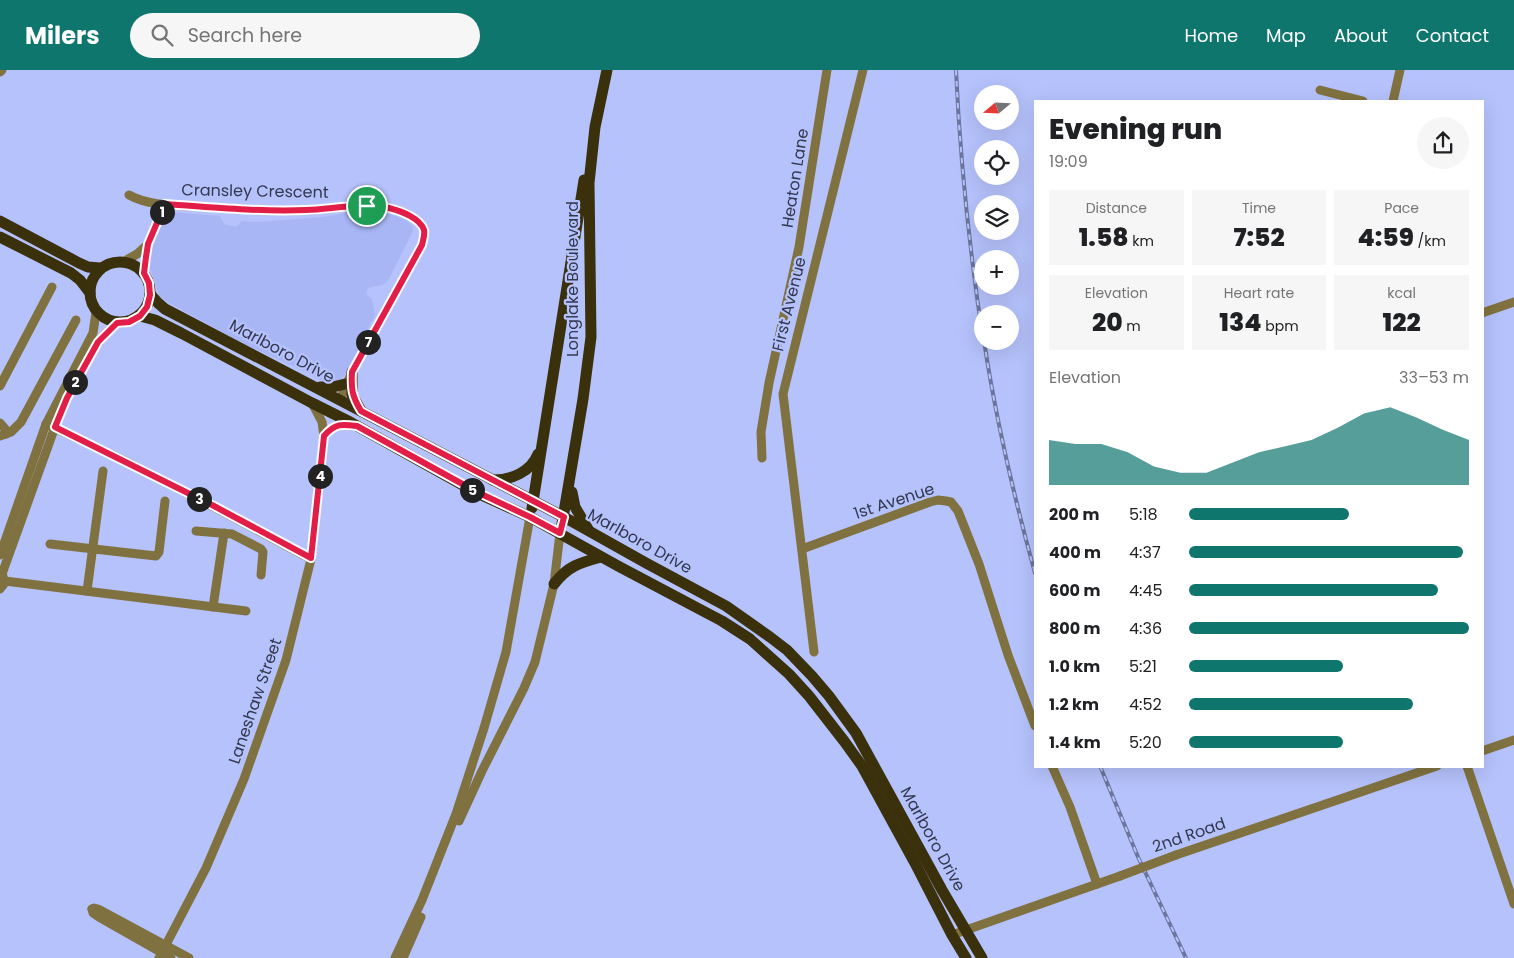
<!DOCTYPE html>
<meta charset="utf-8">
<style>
body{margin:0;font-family:Poppins,sans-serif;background:#f6f6f6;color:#202124;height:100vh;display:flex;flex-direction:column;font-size:19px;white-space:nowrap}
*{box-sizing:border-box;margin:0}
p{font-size:16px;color:#757577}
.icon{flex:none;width:28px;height:28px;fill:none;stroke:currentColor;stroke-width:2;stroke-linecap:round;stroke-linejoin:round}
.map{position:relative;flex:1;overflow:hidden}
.drawer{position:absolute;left:1034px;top:30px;width:450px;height:668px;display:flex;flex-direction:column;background:#fff;border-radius:0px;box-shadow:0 5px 20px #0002}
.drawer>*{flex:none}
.needle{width:32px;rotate:251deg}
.fabs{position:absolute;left:974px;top:15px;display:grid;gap:10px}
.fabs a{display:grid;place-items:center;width:45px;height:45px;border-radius:50%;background:#fff;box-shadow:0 5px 20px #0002;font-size:25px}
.pin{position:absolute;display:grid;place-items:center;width:42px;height:42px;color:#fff;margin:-21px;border:2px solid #fff;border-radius:50%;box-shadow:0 1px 5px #0007}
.km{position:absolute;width:25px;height:25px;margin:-12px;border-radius:50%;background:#222;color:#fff;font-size:14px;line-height:25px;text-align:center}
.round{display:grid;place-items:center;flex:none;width:52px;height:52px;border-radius:26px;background:#f6f6f6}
.head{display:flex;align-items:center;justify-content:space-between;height:85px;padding:0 15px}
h1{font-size:28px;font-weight:800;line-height:38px}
.metrics{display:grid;grid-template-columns:repeat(3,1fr);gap:8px;height:85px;padding:5px 15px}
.metrics div{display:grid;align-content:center;border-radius:0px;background:#f6f6f6;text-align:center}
.metrics b{font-size:25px;font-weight:800}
.metrics small{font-size:14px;font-weight:400}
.metrics p{font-size:14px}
.chart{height:140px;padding:10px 15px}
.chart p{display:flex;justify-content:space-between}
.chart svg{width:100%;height:90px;margin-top:5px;fill:#0f766e;opacity:.7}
ul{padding:0 15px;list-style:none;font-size:16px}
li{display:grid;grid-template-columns:80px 60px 1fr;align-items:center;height:38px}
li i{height:12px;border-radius:6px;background:#0f766e}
header{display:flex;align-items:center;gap:30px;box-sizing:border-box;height:70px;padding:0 25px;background:#0f766e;color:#fff}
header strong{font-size:24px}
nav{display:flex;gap:28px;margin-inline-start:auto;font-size:18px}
.search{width:350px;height:45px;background:#f6f6f6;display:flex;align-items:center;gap:12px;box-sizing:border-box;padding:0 18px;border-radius:28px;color:#757577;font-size:19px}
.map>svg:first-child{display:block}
.built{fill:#a8b6f5}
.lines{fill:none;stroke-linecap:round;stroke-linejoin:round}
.minor{stroke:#807240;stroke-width:9}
.major{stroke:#3a300c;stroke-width:11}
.rail-casing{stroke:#6c759b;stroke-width:4}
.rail{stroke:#b5c2fb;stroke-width:2;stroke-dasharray:5.5;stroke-linecap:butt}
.minor-bridge{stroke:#807240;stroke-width:9}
.route-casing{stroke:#fff;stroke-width:10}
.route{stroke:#e11d48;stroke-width:6}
.labels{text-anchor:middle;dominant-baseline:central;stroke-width:4.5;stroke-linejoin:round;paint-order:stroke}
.street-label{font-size:16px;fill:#33384f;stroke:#b5c2fb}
</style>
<header>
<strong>Milers</strong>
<div class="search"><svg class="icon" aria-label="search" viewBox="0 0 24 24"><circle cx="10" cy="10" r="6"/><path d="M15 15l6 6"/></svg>Search here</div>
<nav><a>Home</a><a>Map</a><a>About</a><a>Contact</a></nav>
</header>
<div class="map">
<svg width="1514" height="888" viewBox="0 0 1514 888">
<rect width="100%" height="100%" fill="#b5c2fb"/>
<polygon class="built" points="356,141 382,142 402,148 412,155 413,161 388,211 382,215 368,218 366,224 372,229 375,245 345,305 337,311 323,311 300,299 246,275 160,228 151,201 147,195 147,182 158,164 164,146 171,142 220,146 224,154 236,157 242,151 257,152 323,147"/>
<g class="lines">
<g class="minor">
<polyline points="0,2 2,0"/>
<polyline points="1320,20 1363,31"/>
<polyline points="1393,31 1400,0"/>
<path d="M129 125C151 137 180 135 204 137 238 139 273 142 306 140 333 139 363 132 390 138 401 141 420 148 424 160 425 165 423 170 422 175L352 302 340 330"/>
<polyline points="123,192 137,184 148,174"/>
<polyline points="144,203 148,174 165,134"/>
<polyline points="1482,243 1514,232"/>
<polyline points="0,316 52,217"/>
<polyline points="0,353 6,360 6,364"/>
<polyline points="46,354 121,389 214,437 311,489"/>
<polyline points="0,366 11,362 21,352 76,250"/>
<path d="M324 366C332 356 339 353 352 356"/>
<polyline points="762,388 761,362 769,313 799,177 827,0"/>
<polyline points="196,461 232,464 261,479 263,482 261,505"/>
<polyline points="50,474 156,486 159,482 165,431"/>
<polyline points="802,479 930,432 938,430 946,431 951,432 958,441 979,494 1008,585 1035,656"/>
<polyline points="0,485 46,354 93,263 96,242"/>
<path d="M2 504 60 343C71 320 82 294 98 273 103 265 110 259 117 253"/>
<polyline points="5,511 246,541"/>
<polyline points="0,519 4,514 3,506"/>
<polyline points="87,521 103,401"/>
<polyline points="213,537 224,463"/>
<polyline points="814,582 783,324 863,0"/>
<polyline points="1482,681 1514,670"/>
<polyline points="1052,696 1070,737 1097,814"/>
<polyline points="1467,696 1514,834"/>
<polyline points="459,751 482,701 524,618 535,592 554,514 560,463"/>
<polyline points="1176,785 1437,696"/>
<polyline points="92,839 94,838 98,839 189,888"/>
<polyline points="92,839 93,843 99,847 171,888"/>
<polyline points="952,865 1120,806"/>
<polyline points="159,888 206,798 244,709 286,590 311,489 324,366 322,352 312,333"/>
<polyline points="395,888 422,830 456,744 484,658 506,582 530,447"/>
<polyline points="403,888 421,847"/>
</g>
<g class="major">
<polyline points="0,151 79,193 88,197 100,198"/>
<polyline points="0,167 71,203 80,210 90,223"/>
<circle cx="120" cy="222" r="30"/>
<polyline points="151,225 158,233 165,239 564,447 646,493 726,536 770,567 787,580 812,606 829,626 856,663 942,820 982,888"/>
<polyline points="140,246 155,250 181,263 312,333 350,352 477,423 530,447 618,496 722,551 750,569 789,604 809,626 844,671 862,696 915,793 952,865 966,888"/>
<polyline points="352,302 352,325 361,341"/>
<polyline points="320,317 333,317 345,314"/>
<path d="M493 410C511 410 531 402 538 384"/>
<polyline points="572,422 575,437 588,459"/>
<polyline points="532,438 584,110"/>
<polyline points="562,454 583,329 591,267 589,113 595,57 607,0"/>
<path d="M554 514C568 496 579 493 601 487"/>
</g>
<defs>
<g id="rail">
<path d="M956 0C960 88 969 175 982 262"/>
<path d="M984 271C996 350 1014 427 1035 503"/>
<polyline points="1100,696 1138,787 1186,888"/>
</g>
</defs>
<use href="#rail" class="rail-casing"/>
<use href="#rail" class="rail"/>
<polyline class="minor-bridge" points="1120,806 1176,785"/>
</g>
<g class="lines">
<defs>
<path id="route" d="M165 134C212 137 259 142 306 140 333 139 363 132 389 138 401 141 420 148 424 160 425 165 423 170 422 175L352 302C351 319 352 326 361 341L564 447 560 463 530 447 477 422 357 356C342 354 335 353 324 366L311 488 214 436 55 357 67 328 98 272 117 253 129 252 140 246 147 237 150 225 149 213 144 203 146 187 148 174Z"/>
</defs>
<use href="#route" class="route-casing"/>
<use href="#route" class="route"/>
</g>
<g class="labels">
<g class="street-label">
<text transform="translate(795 108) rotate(-81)">Heaton Lane</text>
<text transform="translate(255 121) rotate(1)">Cransley Crescent</text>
<text transform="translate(572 209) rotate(-90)">Longlake Boulevard</text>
<text transform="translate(789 234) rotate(-76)">First Avenue</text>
<text transform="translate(282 281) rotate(28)">Marlboro Drive</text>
<text transform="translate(894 431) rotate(-18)">1st Avenue</text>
<text transform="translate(640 471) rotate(29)">Marlboro Drive</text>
<text transform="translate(255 631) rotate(-71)">Laneshaw Street</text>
<text transform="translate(1189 765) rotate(-19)">2nd Road</text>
<text transform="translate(933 769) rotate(61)">Marlboro Drive</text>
</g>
</g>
</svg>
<div class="fabs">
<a><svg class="needle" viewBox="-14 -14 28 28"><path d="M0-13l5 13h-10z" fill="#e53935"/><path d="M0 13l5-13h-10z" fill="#757577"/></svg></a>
<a><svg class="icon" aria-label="locate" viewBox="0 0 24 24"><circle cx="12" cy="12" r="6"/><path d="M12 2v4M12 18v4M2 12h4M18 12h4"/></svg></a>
<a><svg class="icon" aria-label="layers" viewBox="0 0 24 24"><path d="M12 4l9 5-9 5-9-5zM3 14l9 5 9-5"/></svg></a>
<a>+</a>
<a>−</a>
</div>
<div class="pin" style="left:367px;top:136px;background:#1e9e55"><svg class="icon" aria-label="arrive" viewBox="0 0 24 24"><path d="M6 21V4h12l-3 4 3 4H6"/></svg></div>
<b class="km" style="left:162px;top:142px">1</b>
<b class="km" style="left:75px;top:312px">2</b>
<b class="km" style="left:199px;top:429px">3</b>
<b class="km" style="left:320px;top:406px">4</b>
<b class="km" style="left:472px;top:420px">5</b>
<b class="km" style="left:368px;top:272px">7</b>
<section class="drawer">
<div class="head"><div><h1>Evening run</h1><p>19:09</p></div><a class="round"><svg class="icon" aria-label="share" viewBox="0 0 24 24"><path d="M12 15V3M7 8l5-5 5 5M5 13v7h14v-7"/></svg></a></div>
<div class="metrics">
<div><p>Distance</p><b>1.58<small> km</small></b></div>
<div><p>Time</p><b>7:52</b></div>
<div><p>Pace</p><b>4:59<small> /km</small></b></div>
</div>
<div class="metrics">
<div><p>Elevation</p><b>20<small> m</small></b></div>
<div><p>Heart rate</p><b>134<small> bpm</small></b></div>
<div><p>kcal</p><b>122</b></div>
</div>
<div class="chart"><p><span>Elevation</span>33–53 m</p>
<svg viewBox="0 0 160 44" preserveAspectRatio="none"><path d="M0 44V22L10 24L20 24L30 28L40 35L50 38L60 38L70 33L80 28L90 25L100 22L110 16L120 9L130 6L140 11L150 17L160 22V44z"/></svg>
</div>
<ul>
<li><b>200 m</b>5:18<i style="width:57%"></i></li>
<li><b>400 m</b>4:37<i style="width:98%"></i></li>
<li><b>600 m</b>4:45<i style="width:89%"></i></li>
<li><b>800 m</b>4:36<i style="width:100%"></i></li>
<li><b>1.0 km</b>5:21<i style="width:55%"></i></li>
<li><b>1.2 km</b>4:52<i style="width:80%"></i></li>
<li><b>1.4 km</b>5:20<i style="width:55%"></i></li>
</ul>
</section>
</div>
